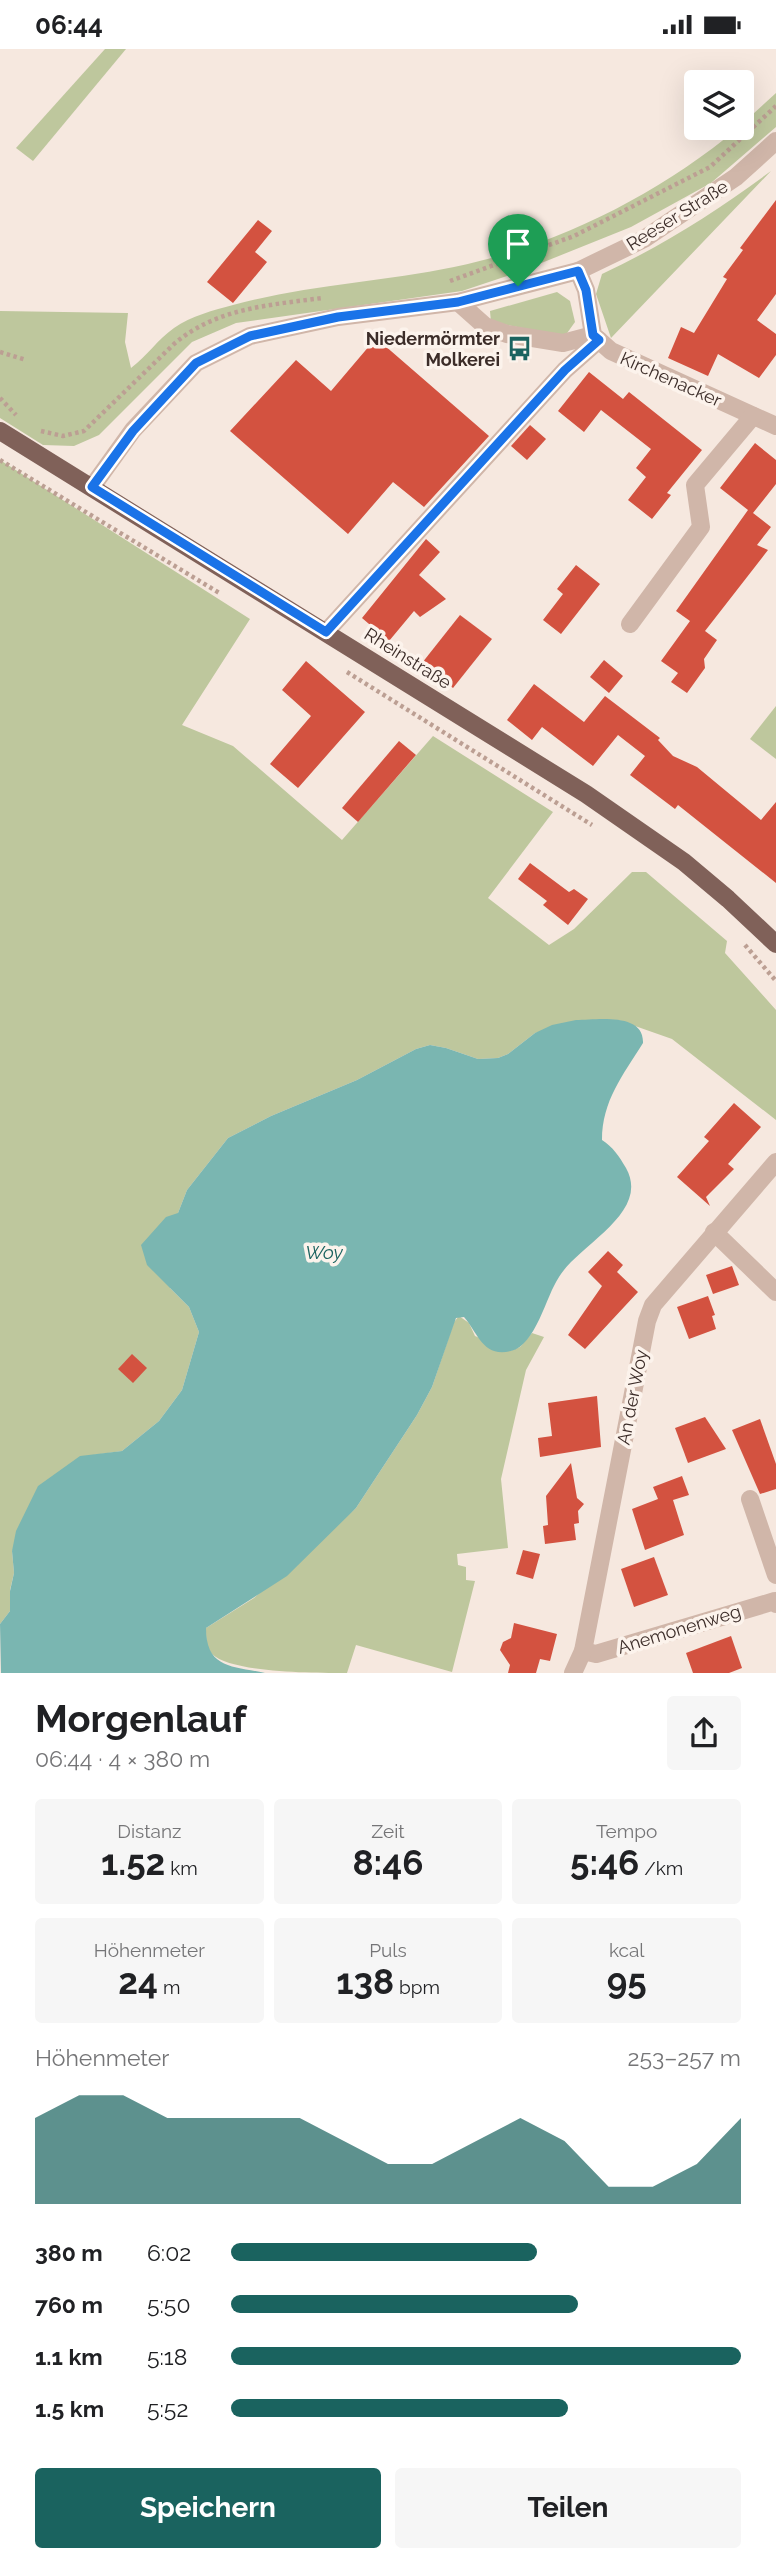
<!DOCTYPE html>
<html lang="de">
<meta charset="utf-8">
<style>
body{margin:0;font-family:Raleway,sans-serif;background:#f6f6f6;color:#202124;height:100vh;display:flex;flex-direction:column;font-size:26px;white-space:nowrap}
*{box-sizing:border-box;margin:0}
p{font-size:23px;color:#757577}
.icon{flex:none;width:38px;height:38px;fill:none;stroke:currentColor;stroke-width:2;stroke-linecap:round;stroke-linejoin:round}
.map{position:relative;height:1624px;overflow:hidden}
.side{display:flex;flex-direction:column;background:#fff;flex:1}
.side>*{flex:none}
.controls{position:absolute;left:684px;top:21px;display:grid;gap:14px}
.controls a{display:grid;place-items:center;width:70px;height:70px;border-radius:7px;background:#fff;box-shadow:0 7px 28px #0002;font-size:35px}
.pin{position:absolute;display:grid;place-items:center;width:60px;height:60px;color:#fff;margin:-72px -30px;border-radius:50% 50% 50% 0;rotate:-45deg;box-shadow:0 0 7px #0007}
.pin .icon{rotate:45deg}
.round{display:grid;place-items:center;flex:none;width:74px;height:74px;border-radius:7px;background:#f6f6f6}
.summary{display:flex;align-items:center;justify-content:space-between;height:119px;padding:0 35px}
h1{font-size:38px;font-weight:700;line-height:52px}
.metrics{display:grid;grid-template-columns:repeat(3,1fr);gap:10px;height:119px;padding:7px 35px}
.metrics div{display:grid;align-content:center;border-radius:7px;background:#f6f6f6;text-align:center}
.metrics b{font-size:35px;font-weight:700}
.metrics small{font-size:19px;font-weight:400}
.metrics p{font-size:19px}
.chart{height:196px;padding:14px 35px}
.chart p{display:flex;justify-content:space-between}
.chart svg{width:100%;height:126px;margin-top:7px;fill:#1a635f;opacity:.7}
.cta{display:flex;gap:14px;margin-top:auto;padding:14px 35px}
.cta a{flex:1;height:80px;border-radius:7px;background:#1a635f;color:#fff;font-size:28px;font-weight:700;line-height:80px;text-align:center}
.cta a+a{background:#f6f6f6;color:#202124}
ul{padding:0 35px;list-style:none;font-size:23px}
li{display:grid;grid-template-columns:112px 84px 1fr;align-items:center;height:52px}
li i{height:18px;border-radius:9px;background:#1a635f}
.status{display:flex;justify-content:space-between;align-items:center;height:49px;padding:0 35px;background:#fff;direction:ltr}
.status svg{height:19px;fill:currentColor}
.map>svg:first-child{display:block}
.green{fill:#bec79d}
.water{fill:#7ab6b1}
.building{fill:#d35240}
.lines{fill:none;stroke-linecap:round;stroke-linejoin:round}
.path{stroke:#bc9f93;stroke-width:4.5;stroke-dasharray:3.5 3.5;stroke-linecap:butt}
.minor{stroke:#d0b6a9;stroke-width:18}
.major{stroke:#806159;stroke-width:18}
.route-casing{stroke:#fff;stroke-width:14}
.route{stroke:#1a73e8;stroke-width:9}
.labels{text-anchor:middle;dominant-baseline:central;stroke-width:7;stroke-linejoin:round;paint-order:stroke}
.street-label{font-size:18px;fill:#3c2d29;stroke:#fcf3ec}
.poi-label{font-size:18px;font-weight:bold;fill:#3c2d29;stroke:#fcf3ec;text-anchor:end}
.water-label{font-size:19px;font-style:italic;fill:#1a635f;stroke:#fcf3ec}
</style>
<div class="status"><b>06:44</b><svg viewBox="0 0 49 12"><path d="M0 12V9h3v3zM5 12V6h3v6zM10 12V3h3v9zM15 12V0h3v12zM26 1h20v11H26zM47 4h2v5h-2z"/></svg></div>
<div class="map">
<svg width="776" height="1624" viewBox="0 0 776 1624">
<rect width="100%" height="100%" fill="#f6e8df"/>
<g class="green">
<polygon points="105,0 126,0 33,112 16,99"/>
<path d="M776 44V78L711 134 631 178 519 223 462 242 236 274 192 293 99 386 74 397 43 396 0 369V262L128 264 125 293 131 319C147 307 158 290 174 279 191 267 214 261 233 256 305 236 381 233 454 218 556 197 658 146 738 79H742V75Z"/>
<path d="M771 122 611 289 596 245 602 225C662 197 717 162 771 122Z"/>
<polygon points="557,243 570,252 575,273 565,287 491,273 490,262"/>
<polygon points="0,411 250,570 182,676 233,697 342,791 433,687 553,763 488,849 549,896 574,880 632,823 646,823 727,892 725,904 776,961 776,1071 672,990 618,971 535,984 508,1005 498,1009 478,1010 446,999 430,996 416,1000 357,1031 271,1067 228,1089 187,1141 178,1164 170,1239 189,1258 199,1283 182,1341 159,1372 122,1402 80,1408 12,1502 14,1524 10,1541 10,1562 0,1575"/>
<polygon points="776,657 776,710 750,690"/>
<path d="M459 1267 469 1274 475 1287 510 1302 520 1298 532 1284 544 1288 526 1321 501 1430 508 1499 457 1505 458 1516 466 1518V1531L475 1532 452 1623 356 1596 347 1624C316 1624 231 1624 212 1605 206 1598 206 1588 206 1579L254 1549 356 1459 417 1366 432 1338 454 1273Z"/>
</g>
<path class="water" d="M576 971C597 971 644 963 643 994 623 1026 602 1052 602 1091 613 1098 619 1107 626 1119 651 1164 579 1195 559 1228 546 1247 536 1296 511 1302 483 1309 478 1284 464 1268L456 1269 432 1338 417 1366 356 1459 287 1527 206 1579C206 1620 233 1617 265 1624H1L0 1575 10 1562V1542L14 1524 12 1502 16 1482 38 1437 80 1407 122 1402 159 1372 182 1341 199 1283 189 1258 147 1216 141 1196 166 1168 178 1164 187 1141 228 1089 271 1067 357 1031 416 1000 430 996 446 999 478 1010 498 1009 508 1005 535 984 552 976Z"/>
<g class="building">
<polygon points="776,151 776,245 757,271 776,285 776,306 759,329 718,305 708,327 668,309 681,278 694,284 727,230 723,228 743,201 740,199"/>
<polygon points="258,171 272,182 255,203 267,213 233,254 207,233"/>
<polygon points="376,289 489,387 424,458 393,433 348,485 230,382 296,311 331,342"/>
<polygon points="589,323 623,350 629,343 702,401 667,444 671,446 652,470 628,451 646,428 636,419 651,400 601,361 584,383 558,362"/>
<polygon points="530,376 546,390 527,411 511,397"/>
<polygon points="755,394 776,411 776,435 753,464 771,478 757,496 768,501 705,582 717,591 704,610 705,619 687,644 671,633 678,624 661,612 690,572 676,562 748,461 720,439"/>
<polygon points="426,490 440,503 419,526 446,550 420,568 414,562 389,592 362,569"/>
<polygon points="576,516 600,535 561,585 543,571 563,545 557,540"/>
<polygon points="460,566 492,590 453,639 422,614"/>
<polygon points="604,611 623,627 609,644 590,628"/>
<polygon points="306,612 365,663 298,739 270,715 311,667 282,641"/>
<polygon points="534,635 584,673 605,647 660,689 658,691 673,707 697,718 761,771 776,753 776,834 678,756 675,760 630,726 645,707 618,686 593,717 542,678 532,691 507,671"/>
<polygon points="399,692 416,706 358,773 342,759"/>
<polygon points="530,814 569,843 574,840 588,850 568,876 543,856 547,852 518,830"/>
<polygon points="734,1054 761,1078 728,1115 734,1120 706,1148 710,1157 677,1128 709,1092 704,1088"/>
<polygon points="608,1202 623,1216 617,1223 638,1243 585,1300 568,1286 602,1237 588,1223"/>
<polygon points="732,1217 739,1236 713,1245 706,1226"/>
<polygon points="708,1247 715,1266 712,1267 716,1280 689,1290 677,1258"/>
<polygon points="132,1305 147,1319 133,1334 118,1320"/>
<polygon points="597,1347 601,1398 540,1408 538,1389 552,1387 548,1354"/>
<polygon points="705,1368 726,1400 688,1414 675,1379"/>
<polygon points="760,1370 776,1415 776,1440 760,1445 732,1381"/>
<polygon points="571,1414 577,1449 584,1455 578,1462 579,1474 574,1475 576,1491 545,1495 543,1477 548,1476 546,1447"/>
<polygon points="682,1427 689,1446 673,1451 684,1486 645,1501 632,1460 658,1450 653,1438"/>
<polygon points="523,1501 540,1505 533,1530 516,1525"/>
<polygon points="654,1508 668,1546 634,1558 621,1520"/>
<polygon points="514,1574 557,1585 550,1612 540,1610 536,1624 508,1624 510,1616 500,1601 503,1593 511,1589"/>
<polygon points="731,1587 742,1619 729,1624 693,1624 686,1604"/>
</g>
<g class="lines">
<g class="path">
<polyline points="450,232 574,187 710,118 776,57"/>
<polyline points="0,303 26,311"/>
<polyline points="0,349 16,366"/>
<path d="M41 382 63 387 84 382 174 295C216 259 270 256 322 249"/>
<polyline points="0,411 221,545"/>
<polyline points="347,623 592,776"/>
<polyline points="745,896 776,932"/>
</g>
<g class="minor">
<polyline points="578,222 586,241 593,286 611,302 776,377"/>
<polyline points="458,253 485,277 507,285 563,294 593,286"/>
<polyline points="92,438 133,381 196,314 250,287 338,268 458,253 578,222 644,190 736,128 776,92"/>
<polyline points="630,575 701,478 695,436 753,367"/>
<polyline points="326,583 565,321 599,291"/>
<polyline points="714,1183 776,1243"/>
<polyline points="750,1450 776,1526"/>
<polyline points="583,1602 596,1605 775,1552 776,1555"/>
<polyline points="573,1624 583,1602 647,1272 653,1256 776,1113"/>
</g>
<polyline class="major" points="0,382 586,745 684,813 728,850 776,895"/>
</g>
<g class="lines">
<defs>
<polygon id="route" points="578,222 586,241 593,286 599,291 565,321 326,583 92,438 133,382 196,314 250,287 338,268 458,253"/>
</defs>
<use href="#route" class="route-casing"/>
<use href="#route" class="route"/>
</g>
<defs>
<symbol id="bus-bare" viewBox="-9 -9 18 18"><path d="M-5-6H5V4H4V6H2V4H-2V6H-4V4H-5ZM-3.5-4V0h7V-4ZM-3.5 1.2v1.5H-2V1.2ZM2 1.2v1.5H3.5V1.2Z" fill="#1a635f" stroke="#fcf3ec" stroke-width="2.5" paint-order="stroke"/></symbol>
</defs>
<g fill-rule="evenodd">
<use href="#bus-bare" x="502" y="282" width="35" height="35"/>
</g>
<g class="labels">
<g class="street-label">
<text transform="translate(677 166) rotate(-32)">Reeser Straße</text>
<text transform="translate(671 330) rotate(24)">Kirchenacker</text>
<text transform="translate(408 609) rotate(32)">Rheinstraße</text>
<text transform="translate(632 1348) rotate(-79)">An der Woy</text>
<text transform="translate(679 1580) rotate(-17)">Anemonenweg</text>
</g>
<g class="poi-label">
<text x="500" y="289">Niedermörmter<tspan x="500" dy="21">Molkerei</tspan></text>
</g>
<g class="water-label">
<text x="324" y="1203">Woy</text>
</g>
</g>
</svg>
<div class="controls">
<a><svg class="icon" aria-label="layers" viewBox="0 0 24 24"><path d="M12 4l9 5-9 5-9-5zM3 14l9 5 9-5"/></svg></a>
</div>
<div class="pin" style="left:518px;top:237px;background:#1e9e55"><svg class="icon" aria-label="arrive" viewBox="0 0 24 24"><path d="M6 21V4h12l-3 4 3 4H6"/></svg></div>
</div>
<section class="side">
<div class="summary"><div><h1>Morgenlauf</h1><p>06:44 · 4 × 380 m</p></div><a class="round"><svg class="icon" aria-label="share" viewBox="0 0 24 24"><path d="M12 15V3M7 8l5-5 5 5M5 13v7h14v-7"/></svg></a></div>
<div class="metrics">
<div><p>Distanz</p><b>1.52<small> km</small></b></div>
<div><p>Zeit</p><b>8:46</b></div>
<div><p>Tempo</p><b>5:46<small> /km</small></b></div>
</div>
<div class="metrics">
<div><p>Höhenmeter</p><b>24<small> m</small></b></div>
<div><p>Puls</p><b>138<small> bpm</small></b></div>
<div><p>kcal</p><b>95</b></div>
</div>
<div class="chart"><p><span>Höhenmeter</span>253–257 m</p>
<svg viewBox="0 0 160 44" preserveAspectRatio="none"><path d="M0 44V14L10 6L20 6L30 14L40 14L50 14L60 14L70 22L80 30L90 30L100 22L110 14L120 22L130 38L140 38L150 30L160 14V44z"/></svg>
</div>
<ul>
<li><b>380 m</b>6:02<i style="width:60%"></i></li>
<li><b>760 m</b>5:50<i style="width:68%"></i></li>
<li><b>1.1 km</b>5:18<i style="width:100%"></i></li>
<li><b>1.5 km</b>5:52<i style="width:66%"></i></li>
</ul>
<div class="cta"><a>Speichern</a><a>Teilen</a></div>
</section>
